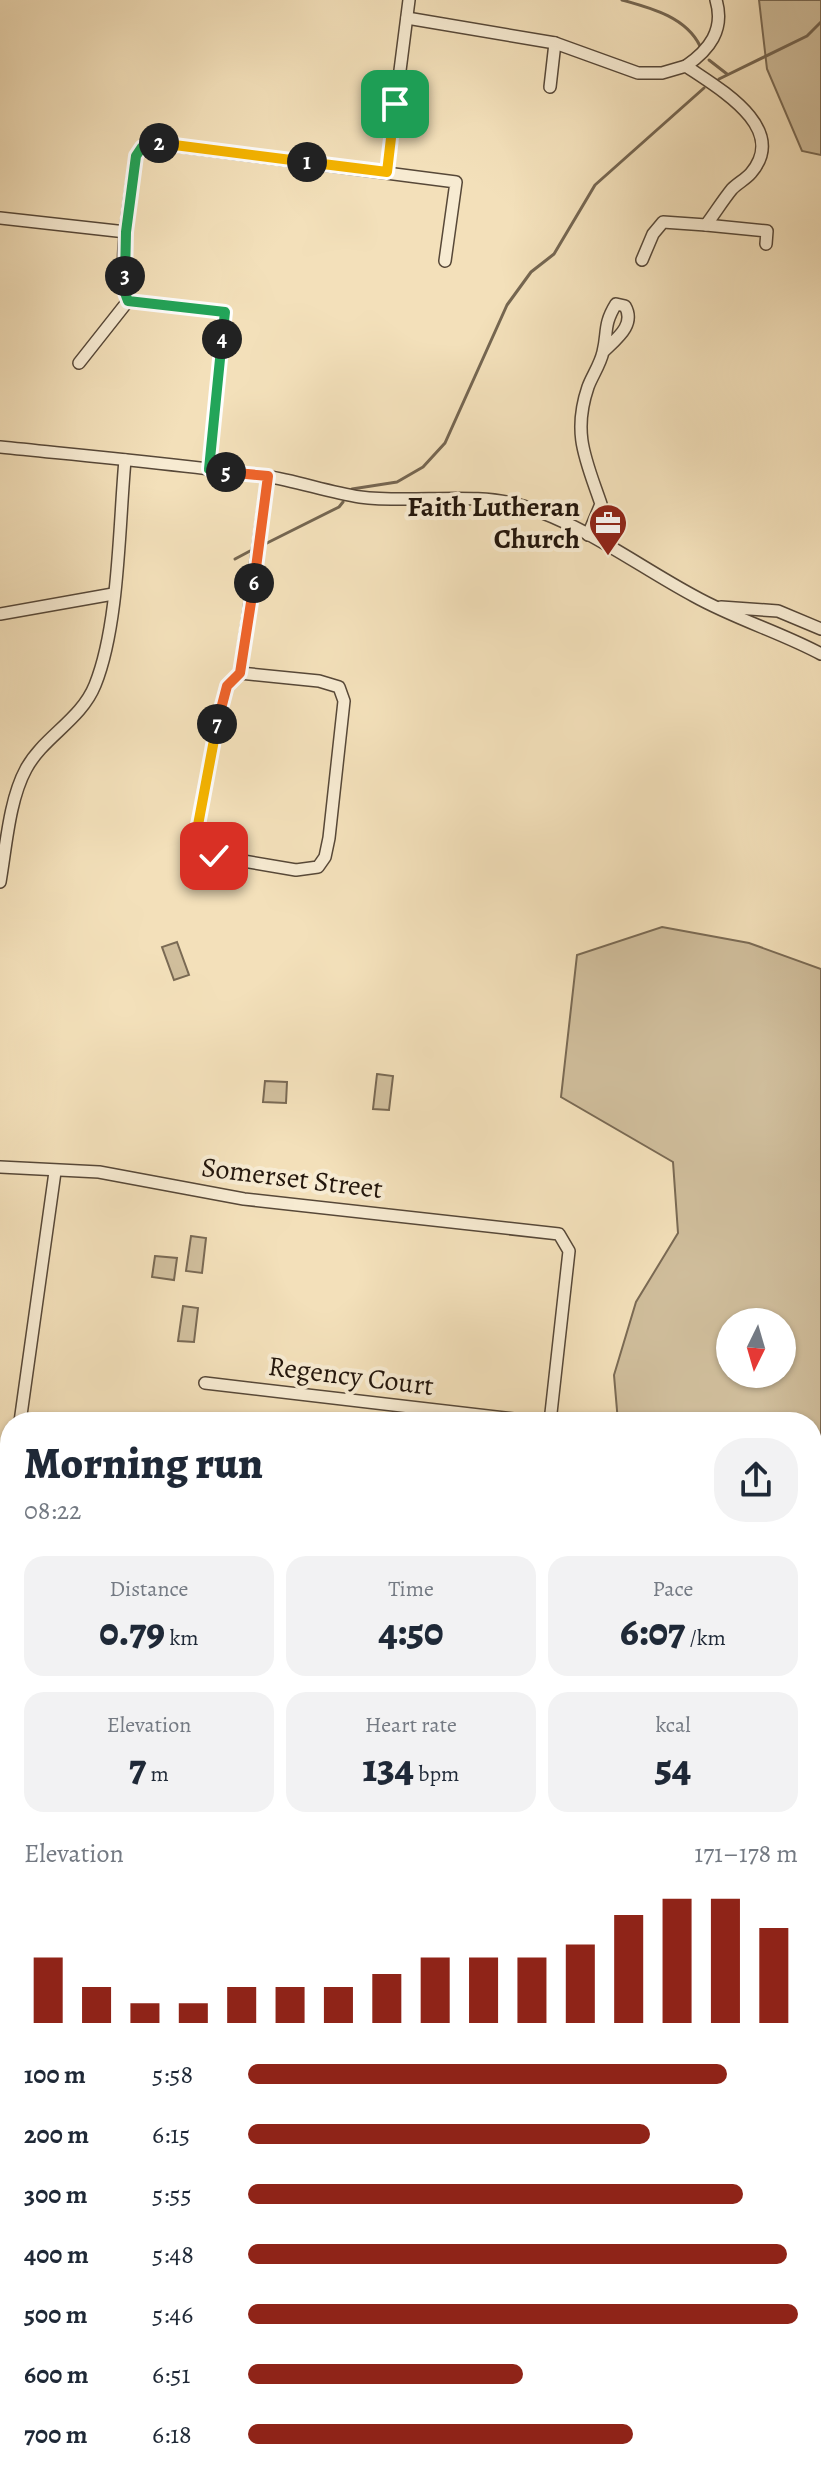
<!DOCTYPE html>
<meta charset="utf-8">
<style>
body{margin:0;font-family:Alegreya,serif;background:#f2f2f3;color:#1f2937;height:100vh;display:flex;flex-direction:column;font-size:30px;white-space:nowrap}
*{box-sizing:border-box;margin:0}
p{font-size:26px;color:#747a83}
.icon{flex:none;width:44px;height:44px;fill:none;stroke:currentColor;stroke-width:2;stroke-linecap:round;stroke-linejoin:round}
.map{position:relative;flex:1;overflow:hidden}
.details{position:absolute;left:0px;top:1412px;width:822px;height:1070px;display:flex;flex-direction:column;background:#fff;border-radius:32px 32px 0 0;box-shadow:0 2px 6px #0004}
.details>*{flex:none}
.needle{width:52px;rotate:185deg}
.buttons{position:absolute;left:716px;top:1308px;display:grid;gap:16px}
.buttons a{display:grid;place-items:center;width:80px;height:80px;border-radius:50%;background:#fff;box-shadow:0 2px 6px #0004;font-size:40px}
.pin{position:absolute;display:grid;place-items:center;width:68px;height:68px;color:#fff;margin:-34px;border-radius:16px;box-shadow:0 4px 12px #0006}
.km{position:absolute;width:40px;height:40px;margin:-20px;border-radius:50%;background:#222;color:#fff;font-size:22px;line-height:40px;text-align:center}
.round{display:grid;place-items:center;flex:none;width:84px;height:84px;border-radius:32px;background:#f2f2f3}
.head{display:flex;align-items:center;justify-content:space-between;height:136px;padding:0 24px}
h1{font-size:44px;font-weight:800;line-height:60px}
.figures{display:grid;grid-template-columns:repeat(3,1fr);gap:12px;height:136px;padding:8px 24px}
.figures div{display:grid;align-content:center;border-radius:20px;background:#f2f2f3;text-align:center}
.figures b{font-size:40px;font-weight:800}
.figures small{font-size:22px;font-weight:400}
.figures p{font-size:22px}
.chart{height:224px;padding:16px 24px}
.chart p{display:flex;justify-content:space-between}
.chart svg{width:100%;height:144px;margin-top:8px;stroke:#8f2418;stroke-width:6}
ul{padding:0 24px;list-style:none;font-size:26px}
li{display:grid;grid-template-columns:128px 96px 1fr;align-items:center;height:60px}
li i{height:20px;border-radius:10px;background:#8f2418}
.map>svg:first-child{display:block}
.green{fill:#d0be9c;stroke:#7a6a54;stroke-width:2;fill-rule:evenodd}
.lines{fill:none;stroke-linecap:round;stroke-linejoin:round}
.stream{stroke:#756651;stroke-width:3}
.minor-casing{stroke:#574838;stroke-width:14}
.minor{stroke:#f7ebd2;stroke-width:11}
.split-1-casing{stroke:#fff;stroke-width:16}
.split-2-casing{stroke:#fff;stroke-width:16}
.split-3-casing{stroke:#fff;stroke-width:16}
.split-4-casing{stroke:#fff;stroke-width:16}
.split-5-casing{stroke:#fff;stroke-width:16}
.split-6-casing{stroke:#fff;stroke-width:16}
.split-7-casing{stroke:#fff;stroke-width:16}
.split-8-casing{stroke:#fff;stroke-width:16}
.split-1{stroke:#f5b400;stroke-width:10}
.split-2{stroke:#f5b400;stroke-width:10}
.split-3{stroke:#22a559;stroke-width:10}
.split-4{stroke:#22a559;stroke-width:10}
.split-5{stroke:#22a559;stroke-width:10}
.split-6{stroke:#f0652b;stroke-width:10}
.split-7{stroke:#f0652b;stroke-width:10}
.split-8{stroke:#f5b400;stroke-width:10}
.labels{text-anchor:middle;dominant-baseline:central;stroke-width:8;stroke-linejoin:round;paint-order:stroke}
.poi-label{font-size:28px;font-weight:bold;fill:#23160c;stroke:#f7ebd2;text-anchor:end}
.street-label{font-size:28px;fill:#23160c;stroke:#f7ebd2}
</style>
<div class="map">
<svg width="821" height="2481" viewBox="0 0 821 2481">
<rect width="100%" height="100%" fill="#f3e0ba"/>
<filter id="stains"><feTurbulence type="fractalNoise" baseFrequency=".0025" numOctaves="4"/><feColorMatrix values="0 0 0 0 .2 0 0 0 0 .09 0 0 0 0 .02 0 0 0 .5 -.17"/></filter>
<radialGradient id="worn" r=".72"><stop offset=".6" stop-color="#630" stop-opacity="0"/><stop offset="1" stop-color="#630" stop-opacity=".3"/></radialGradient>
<g class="green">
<polygon points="759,0 821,0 821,155 802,151 767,69"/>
<path d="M662 927 749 943 821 969V1531H812V1422H618L614 1375 636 1302 678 1233 673 1162 561 1097 577 955ZM730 1322H782V1374H730Z"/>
<polygon points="177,942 189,975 174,980 162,947"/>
<polygon points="377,1074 393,1076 389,1110 373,1109"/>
<polygon points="265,1081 287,1082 286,1103 263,1102"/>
<polygon points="191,1236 206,1238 202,1273 186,1271"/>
<polygon points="155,1256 177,1258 174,1280 152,1277"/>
<polygon points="183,1306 198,1308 194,1342 178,1341"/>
<polygon points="821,1606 821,1763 812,1761 812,1615"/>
<polygon points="258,2472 677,2472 676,2481 254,2481"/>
</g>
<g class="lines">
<g class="stream">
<path d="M622 0C651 8 686 17 700 46"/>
<polyline points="709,60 727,74"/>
<polyline points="719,79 807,36 821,22"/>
<polyline points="352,489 397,482 423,467 445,443 507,305 531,272 554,254 595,185 704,88"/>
<polyline points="267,543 339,507 343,502"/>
<polyline points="235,559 250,551"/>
<polyline points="538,2481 542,2472"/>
</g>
<defs>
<g id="minor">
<path d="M407 18 555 43 638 73H662L686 66C716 87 790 127 751 173 746 179 738 183 732 189 723 200 715 213 706 225L663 222 653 234 642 260"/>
<path d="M686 66C709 50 725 30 716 0"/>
<polyline points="550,87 555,43"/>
<polyline points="387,172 409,0"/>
<polyline points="0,218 126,232"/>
<polyline points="706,225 767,231 766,244"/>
<polyline points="79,363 128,301"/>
<path d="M0 447C88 456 177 464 265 476 297 481 328 492 360 497 412 504 475 491 523 506 585 525 638 566 694 596 735 619 780 632 821 654"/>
<path d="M209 469 225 312 128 301C116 267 131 194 136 156L142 147 154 143 456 182 445 261"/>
<path d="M588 535 601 504C586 460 572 434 588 387 592 376 600 365 603 352 608 332 603 325 616 304L625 306C636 325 616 339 603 352"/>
<polyline points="721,607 778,611 821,629"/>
<polyline points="0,614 113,594"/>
<polygon points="240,673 319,681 339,687 344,701 329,838 325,857 318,867 296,870 214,856 203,843 198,825 216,728 227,686"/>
<polyline points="240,673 268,476"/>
<path d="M0 882C6 848 9 800 26 769 43 737 81 720 95 685 119 626 119 525 125 460"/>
<polyline points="0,1167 99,1172 244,1199 559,1234 569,1251 550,1422"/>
<polyline points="205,1383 539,1422"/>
<polyline points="20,1422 55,1172"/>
<polyline points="1,1557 10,1491"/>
<polyline points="0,1775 10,1772"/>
<polyline points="0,2271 10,2280"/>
<polyline points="52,2481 52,2472"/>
</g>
</defs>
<use href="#minor" class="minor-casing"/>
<use href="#minor" class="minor"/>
</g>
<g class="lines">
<defs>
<polyline id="split-1" points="307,162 387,172 395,104"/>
<polyline id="split-2" points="159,143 307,162"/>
<polyline id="split-3" points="125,276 126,232 136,156 142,147 159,143"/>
<polyline id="split-4" points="125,276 124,290 128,301 225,312 222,339"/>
<polyline id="split-5" points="222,339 209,469 226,472"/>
<polyline id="split-6" points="226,472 268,476 254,583"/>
<polyline id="split-7" points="217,724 227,686 240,673 254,583"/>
<polyline id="split-8" points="214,856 203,843 198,825 217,724"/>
</defs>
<use href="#split-1" class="split-1-casing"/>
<use href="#split-2" class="split-2-casing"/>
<use href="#split-3" class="split-3-casing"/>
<use href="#split-4" class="split-4-casing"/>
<use href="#split-5" class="split-5-casing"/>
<use href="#split-6" class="split-6-casing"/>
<use href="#split-7" class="split-7-casing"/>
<use href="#split-8" class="split-8-casing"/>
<use href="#split-1" class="split-1"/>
<use href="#split-2" class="split-2"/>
<use href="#split-3" class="split-3"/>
<use href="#split-4" class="split-4"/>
<use href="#split-5" class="split-5"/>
<use href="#split-6" class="split-6"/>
<use href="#split-7" class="split-7"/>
<use href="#split-8" class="split-8"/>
</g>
<defs>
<symbol id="office-pin" viewBox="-11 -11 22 30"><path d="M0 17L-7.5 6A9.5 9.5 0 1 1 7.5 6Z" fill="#8f2418" stroke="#f7ebd2"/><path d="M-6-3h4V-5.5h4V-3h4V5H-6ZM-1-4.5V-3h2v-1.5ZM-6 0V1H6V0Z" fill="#fff"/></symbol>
</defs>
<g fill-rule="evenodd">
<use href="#office-pin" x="586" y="501" width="44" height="60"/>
</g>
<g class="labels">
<g class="poi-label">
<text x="580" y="507">Faith Lutheran<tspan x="580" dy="32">Church</tspan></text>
</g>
<g class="street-label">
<text transform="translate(292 1178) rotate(7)">Somerset Street</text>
<text transform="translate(351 1376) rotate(7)">Regency Court</text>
</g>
</g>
<rect width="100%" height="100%" filter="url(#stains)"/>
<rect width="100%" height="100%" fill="url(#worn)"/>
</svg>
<div class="buttons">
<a><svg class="needle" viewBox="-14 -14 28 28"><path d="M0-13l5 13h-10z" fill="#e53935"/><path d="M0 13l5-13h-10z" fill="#747a83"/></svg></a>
</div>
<div class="pin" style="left:395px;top:104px;background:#1e9e55"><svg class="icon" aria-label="arrive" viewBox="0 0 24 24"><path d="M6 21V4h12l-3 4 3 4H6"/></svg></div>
<div class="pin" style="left:214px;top:856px;background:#d93025"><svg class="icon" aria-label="check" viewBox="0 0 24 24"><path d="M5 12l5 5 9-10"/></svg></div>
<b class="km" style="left:307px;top:162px">1</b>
<b class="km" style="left:159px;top:143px">2</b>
<b class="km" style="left:125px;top:276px">3</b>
<b class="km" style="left:222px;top:339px">4</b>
<b class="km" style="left:226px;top:472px">5</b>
<b class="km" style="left:254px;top:583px">6</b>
<b class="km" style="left:217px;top:724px">7</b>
<section class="details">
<div class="head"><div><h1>Morning run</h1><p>08:22</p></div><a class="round"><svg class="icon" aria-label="share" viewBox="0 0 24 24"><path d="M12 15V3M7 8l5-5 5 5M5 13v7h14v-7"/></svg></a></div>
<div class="figures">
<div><p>Distance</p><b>0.79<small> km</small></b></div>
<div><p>Time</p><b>4:50</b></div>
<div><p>Pace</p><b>6:07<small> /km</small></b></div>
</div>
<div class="figures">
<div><p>Elevation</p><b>7<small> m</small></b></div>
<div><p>Heart rate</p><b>134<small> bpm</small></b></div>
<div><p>kcal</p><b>54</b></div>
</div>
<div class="chart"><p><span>Elevation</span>171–178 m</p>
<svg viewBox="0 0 160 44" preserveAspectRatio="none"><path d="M5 44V24M15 44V33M25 44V38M35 44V38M45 44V33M55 44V33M65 44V33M75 44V29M85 44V24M95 44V24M105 44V24M115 44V20M125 44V11M135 44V6M145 44V6M155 44V15"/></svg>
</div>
<ul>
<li><b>100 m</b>5:58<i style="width:87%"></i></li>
<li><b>200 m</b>6:15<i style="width:73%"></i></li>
<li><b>300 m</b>5:55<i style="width:90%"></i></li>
<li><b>400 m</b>5:48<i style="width:98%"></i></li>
<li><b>500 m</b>5:46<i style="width:100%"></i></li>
<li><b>600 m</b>6:51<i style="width:50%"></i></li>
<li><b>700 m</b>6:18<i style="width:70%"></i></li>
</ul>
</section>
</div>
